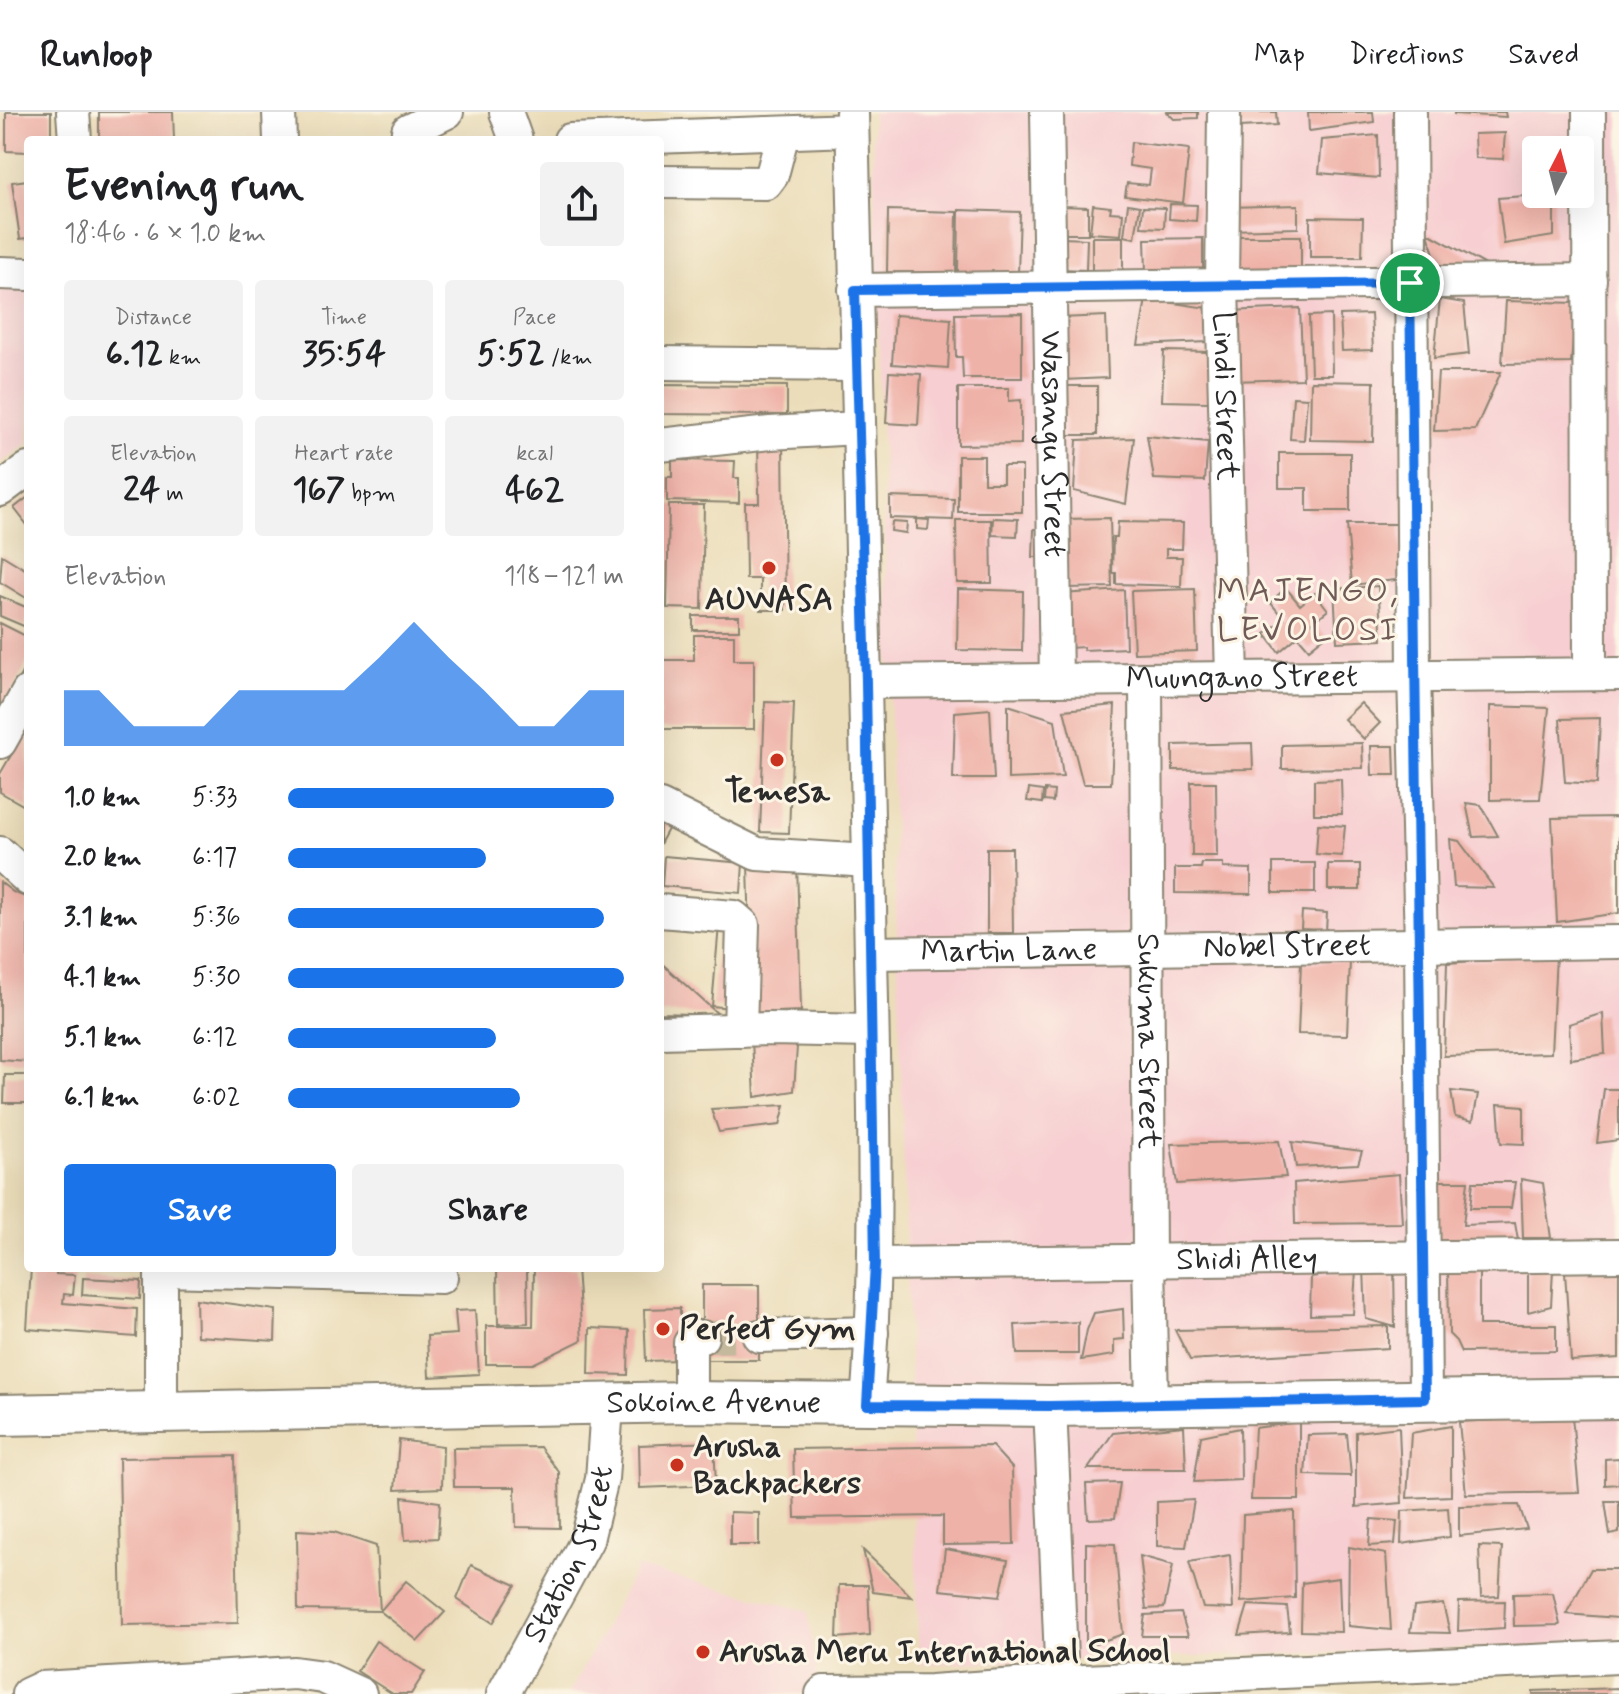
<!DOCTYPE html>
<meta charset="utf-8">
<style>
body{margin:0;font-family:Mynerve,sans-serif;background:#f2f2f2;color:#202124;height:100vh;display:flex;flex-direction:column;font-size:30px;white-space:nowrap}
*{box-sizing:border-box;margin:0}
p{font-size:26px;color:#757577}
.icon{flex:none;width:44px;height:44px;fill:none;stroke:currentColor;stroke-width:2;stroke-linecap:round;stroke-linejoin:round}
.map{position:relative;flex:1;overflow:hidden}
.sheet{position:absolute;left:24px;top:24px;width:640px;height:1136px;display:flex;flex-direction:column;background:#fff;border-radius:8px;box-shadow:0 8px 32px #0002}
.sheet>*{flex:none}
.needle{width:52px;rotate:6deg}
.tools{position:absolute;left:1522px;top:24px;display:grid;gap:16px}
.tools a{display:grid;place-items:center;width:72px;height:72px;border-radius:8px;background:#fff;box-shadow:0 8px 32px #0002;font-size:40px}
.pin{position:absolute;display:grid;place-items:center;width:68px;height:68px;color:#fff;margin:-34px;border:4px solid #fff;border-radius:50%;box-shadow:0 2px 8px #0007}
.round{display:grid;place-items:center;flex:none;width:84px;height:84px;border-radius:8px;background:#f2f2f2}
.summary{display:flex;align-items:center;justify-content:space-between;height:136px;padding:0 40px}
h1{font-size:44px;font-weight:700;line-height:60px}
.metrics{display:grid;grid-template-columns:repeat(3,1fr);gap:12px;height:136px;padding:8px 40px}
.metrics div{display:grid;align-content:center;border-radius:8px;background:#f2f2f2;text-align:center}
.metrics b{font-size:34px;font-weight:700}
.metrics small{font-size:22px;font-weight:400}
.metrics p{font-size:22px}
.chart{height:224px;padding:16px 40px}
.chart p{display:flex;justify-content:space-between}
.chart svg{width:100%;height:144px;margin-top:8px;fill:#1a73e8;opacity:.7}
.primary-button{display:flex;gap:16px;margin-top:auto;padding:16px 40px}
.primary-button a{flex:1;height:92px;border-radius:8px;background:#1a73e8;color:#fff;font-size:32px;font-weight:700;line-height:92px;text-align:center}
.primary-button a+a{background:#f2f2f2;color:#202124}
ul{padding:0 40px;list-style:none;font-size:26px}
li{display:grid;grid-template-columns:128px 96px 1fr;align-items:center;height:60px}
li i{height:20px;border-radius:10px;background:#1a73e8}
header{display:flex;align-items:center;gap:48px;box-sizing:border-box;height:112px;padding:0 40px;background:#fff;border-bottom:2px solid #e0e0e0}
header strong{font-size:38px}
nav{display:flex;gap:44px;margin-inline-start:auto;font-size:28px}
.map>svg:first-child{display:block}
.built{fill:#f7cfd2;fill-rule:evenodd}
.building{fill:#efb2a9}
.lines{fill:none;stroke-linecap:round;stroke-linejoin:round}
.minor-tunnel{stroke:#c5b99d;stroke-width:32;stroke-dasharray:32 16;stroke-linecap:butt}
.minor-casing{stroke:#8b8472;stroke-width:36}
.major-casing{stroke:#8b8472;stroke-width:44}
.minor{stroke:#fff;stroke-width:32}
.major{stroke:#fff;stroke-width:40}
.route-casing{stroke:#fff;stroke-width:16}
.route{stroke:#1a73e8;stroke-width:10}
.poi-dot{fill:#c8321e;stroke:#fcf5e5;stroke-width:3}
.labels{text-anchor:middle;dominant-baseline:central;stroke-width:6;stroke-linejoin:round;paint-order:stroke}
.street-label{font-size:32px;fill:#2b2b2b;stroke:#fcf5e5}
.poi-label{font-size:32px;font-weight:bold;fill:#2b2b2b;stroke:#fcf5e5;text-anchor:start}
.neighbourhood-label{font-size:34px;letter-spacing:2px;fill:#705a57;stroke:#fcf5e5}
</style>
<header>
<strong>Runloop</strong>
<nav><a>Map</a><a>Directions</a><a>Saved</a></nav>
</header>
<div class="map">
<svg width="1619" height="1582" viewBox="0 0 1619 1582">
<rect width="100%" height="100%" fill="#fcf5e5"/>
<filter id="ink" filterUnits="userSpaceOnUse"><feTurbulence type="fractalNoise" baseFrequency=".0125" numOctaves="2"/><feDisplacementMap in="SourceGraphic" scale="16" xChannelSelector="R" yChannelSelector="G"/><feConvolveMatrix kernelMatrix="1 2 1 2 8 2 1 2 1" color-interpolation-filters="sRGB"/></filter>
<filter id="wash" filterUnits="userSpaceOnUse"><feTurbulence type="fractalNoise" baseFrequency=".006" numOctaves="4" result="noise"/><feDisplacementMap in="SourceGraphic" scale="32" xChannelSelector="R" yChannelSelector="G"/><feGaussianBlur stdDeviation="1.8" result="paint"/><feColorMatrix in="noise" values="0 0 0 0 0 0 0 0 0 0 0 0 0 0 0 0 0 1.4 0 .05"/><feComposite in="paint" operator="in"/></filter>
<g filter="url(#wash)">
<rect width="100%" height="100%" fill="#ebddb9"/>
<g class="built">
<path d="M872 0H1619V1532L919 1552ZM1536 38H1580V82H1536Z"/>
<polygon points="0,174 28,174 28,331 0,351"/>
<polygon points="637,1455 808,1499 820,1582 569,1582"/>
</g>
<g id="blocks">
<g class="building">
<polygon points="6,0 51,0 51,28 28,28 28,40 6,39"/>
<polygon points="99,0 173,0 174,28 99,28"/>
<polygon points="1167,0 1198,0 1198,6 1174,7"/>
<polygon points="1239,0 1276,0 1277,13 1240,15"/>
<polygon points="1308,0 1373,0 1374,10 1309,19"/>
<polygon points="1454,0 1505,0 1506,5 1454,2"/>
<polygon points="1505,21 1503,47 1475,46 1474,22"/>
<polygon points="1378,23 1379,66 1319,61 1322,28"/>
<polygon points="1131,30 1189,37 1183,91 1125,84 1127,71 1149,73 1151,57 1129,54"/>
<polygon points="28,68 28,126 20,127 12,70"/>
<polygon points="1554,82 1554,124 1504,132 1498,86"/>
<polygon points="1128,92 1140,94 1135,126 1124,124"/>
<polygon points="1170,92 1197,93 1196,109 1169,107"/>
<polygon points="1093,93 1111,95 1110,100 1123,101 1121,123 1090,121"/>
<polygon points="1298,93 1298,116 1231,118 1230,95"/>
<polygon points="1060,94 1088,95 1088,122 1059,122"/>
<polygon points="1143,95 1165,96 1164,116 1141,115"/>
<polygon points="888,98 957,100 956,161 887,160"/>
<polygon points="959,98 1020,100 1018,162 958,160"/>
<polygon points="1310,105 1363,106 1362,145 1310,145"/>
<polygon points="1428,121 1495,158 1439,160"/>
<rect x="1232" y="124" width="69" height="40"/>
<polygon points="1092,125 1123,125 1123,159 1092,158"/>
<polygon points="1062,126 1087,127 1086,158 1061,157"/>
<polygon points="1203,126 1203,158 1146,159 1145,127"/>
<polygon points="1146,187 1208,196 1208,230 1138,233"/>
<polygon points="1440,187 1464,191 1469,242 1434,246"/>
<polygon points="1506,189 1576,191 1571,251 1502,252"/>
<polygon points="1300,196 1303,267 1232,269 1229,199"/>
<polygon points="1022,201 1022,266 963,266 962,245 956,245 955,202"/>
<polygon points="1371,202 1373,238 1342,239 1340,203"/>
<polygon points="895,203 951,207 948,256 892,252"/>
<polygon points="1331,203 1332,263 1311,263 1309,204"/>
<polygon points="1106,204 1108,266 1063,268 1060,206"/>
<polygon points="1164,239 1209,240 1208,290 1162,289"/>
<polygon points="889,260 921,262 918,313 886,311"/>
<polygon points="1438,260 1501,260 1475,318 1434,319"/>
<polygon points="1311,269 1374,270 1373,329 1310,328"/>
<polygon points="660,273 787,274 787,303 660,302"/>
<rect x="1065" y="274" width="32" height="49"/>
<polygon points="958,276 1009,276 1009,289 1021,288 1021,332 958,333"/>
<polygon points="1293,285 1307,286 1304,328 1290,327"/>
<polygon points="1147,324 1208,330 1205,369 1154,367"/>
<polygon points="1134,326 1126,392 1074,379 1077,328"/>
<polygon points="758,327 783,327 785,498 760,498 760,467 746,467 745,391 759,391"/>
<polygon points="1279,341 1350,341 1350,399 1307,399 1307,376 1279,376"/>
<polygon points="958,344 984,344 984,371 1003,371 1003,354 1022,354 1022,400 958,400"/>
<polygon points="672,348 735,349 734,366 739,366 739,391 667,389 667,365 672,365"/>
<polygon points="28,385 28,414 14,396"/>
<polygon points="890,385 954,387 953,408 890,406"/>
<polygon points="669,393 704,393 702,497 667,496"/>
<polygon points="993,406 1018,407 1017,424 992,423"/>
<polygon points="1110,406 1112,475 1067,476 1066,407"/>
<polygon points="917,407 929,408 928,418 917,417"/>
<polygon points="956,408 991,408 992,471 957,471"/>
<polygon points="892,410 907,411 906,421 891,419"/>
<polygon points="1118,410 1183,411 1182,437 1166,437 1166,445 1182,445 1181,474 1116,472 1116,461 1112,461 1113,425 1117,425"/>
<polygon points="1347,412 1399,412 1404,467 1352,473"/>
<polygon points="1034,417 1042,417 1041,445 1033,445"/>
<polygon points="2,443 28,459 28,487 0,470"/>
<polygon points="1378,474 1382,528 1337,530 1334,477"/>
<polygon points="1286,476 1300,493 1315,481 1328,498 1313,510 1325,524 1309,537 1298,524 1279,540 1265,522 1284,507 1270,490"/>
<polygon points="958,477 1023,479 1022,539 957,538"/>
<polygon points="1195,477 1197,539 1134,541 1131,479"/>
<polygon points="1124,478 1126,536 1084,538 1084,535 1068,536 1061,482"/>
<polygon points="0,484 28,496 26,515 0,504"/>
<rect x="693" y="504" width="46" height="14"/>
<polygon points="0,511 28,525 28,549 4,595 0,593"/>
<polygon points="694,523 734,523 734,548 754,548 754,617 660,617 660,548 694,548"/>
<polygon points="765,590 794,591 789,721 760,720"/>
<polygon points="1361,591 1380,611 1364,627 1344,607"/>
<polygon points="1008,593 1055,608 1063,665 1008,667"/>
<polygon points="1115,593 1111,672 1083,672 1064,598"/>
<polygon points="1490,594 1549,596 1540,687 1490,688"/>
<polygon points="990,597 994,667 953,667 955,600"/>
<polygon points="1600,606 1597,672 1565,670 1560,607"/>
<polygon points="28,614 28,696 0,680 0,662"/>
<polygon points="1252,631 1253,657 1173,658 1173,633"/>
<polygon points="1362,631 1363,656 1282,657 1282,633"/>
<polygon points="1371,634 1394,634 1395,663 1372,663"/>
<polygon points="1341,667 1342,702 1314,702 1314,668"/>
<polygon points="1191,670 1216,670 1217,744 1192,744"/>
<polygon points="1029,677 1043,679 1042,691 1027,689"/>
<polygon points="1045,678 1054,679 1053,690 1044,689"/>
<polygon points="1466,691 1481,693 1498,724 1473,725"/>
<polygon points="660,701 673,708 660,732"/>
<polygon points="1619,705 1619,801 1557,810 1552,706"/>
<polygon points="1318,712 1345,714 1342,744 1316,742"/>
<polygon points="1450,727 1459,729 1494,776 1454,775"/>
<polygon points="987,736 1012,736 1013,821 987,821"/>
<polygon points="664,744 743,751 741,781 662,774"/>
<polygon points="797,750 801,899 752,901 748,751"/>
<polygon points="1202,751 1223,751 1223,756 1251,757 1251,782 1175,781 1175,756 1201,756"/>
<rect x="1273" y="751" width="42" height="30"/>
<rect x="1328" y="752" width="32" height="26"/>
<polygon points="0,770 13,780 28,786 28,950 0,948"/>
<polygon points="1302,799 1327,801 1326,819 1301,817"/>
<polygon points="719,813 739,814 731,896 712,894"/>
<polygon points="1556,843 1551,941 1444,944 1447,851"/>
<polygon points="1350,849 1347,923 1298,922 1301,851"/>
<polygon points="660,850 719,903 660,901"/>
<polygon points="1603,901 1605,942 1571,947 1569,912"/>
<polygon points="798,920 794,979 755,985 752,928"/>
<polygon points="5,963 28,963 28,991 4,991"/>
<polygon points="1604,977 1619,977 1619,1028 1597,1031"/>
<polygon points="1451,979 1478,982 1473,1009 1455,1005"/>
<polygon points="1498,992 1524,994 1524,1032 1501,1031"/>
<polygon points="785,993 780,1013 719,1020 711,997"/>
<polygon points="1279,1029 1286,1065 1177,1072 1171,1032"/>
<polygon points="1292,1030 1362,1039 1358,1052 1296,1055"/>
<polygon points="1399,1062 1402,1111 1295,1112 1294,1071"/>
<polygon points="1521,1067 1543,1071 1551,1126 1523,1126"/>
<polygon points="1438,1069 1468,1069 1463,1113 1515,1111 1519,1134 1438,1136"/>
<polygon points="1473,1070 1515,1070 1511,1096 1470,1096"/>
<polygon points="1394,1155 1395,1215 1366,1207 1364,1156"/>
<polygon points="31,1156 56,1156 56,1162 75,1163 73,1183 64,1182 63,1191 137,1197 136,1225 27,1217"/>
<polygon points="534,1156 577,1156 582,1228 533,1252 486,1252 486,1214 533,1214"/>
<polygon points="1448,1156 1479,1156 1479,1213 1556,1213 1556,1239 1461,1240 1456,1229 1449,1222"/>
<polygon points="1619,1157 1619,1246 1571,1249 1565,1160"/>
<polygon points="497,1158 527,1158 528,1211 498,1212"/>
<polygon points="1553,1158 1551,1194 1528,1200 1528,1159"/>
<polygon points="1356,1159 1353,1202 1310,1203 1311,1165"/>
<polygon points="83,1166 141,1169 140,1187 82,1183"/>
<rect x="702" y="1173" width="57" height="75"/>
<polygon points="196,1187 276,1198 275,1229 197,1224"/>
<polygon points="680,1196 680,1248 646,1249 644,1197"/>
<polygon points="1123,1197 1124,1227 1114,1228 1114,1243 1081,1248 1087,1218 1094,1201"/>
<polygon points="475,1198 479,1262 429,1265 427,1224 457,1222 455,1199"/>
<polygon points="1078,1210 1078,1242 1017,1242 1015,1213"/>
<polygon points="1388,1214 1388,1236 1190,1248 1175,1218"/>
<polygon points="590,1216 629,1218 628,1263 589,1262"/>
<polygon points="1572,1304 1579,1380 1466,1382 1459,1310"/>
<polygon points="1299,1310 1299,1388 1251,1388 1255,1316"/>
<polygon points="1184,1314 1186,1357 1088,1357 1113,1321"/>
<polygon points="1451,1314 1451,1384 1407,1386 1411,1321"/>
<polygon points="1399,1315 1402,1391 1356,1395 1356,1320"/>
<polygon points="1240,1316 1241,1368 1194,1370 1201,1324"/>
<polygon points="1347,1322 1351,1364 1305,1363 1308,1323"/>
<polygon points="399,1328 443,1334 442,1376 395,1378"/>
<polygon points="714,1330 716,1373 640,1376 639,1333"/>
<polygon points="992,1334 1012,1356 1014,1432 943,1433 943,1404 795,1406 793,1337"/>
<polygon points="540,1335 559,1360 560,1416 516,1415 515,1375 454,1375 453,1336"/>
<polygon points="235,1344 238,1511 122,1513 119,1346"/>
<polygon points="1619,1346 1619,1372 1605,1373 1605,1347"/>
<polygon points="1120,1371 1115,1406 1088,1407 1086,1372"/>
<polygon points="402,1385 440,1390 438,1426 405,1428"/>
<polygon points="1194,1388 1186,1435 1157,1434 1157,1390"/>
<polygon points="1605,1389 1619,1389 1619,1421 1610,1423"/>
<polygon points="1519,1393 1527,1417 1459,1424 1459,1394"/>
<polygon points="1448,1396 1450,1425 1401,1432 1402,1399"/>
<polygon points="1294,1399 1295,1486 1241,1490 1243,1403"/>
<polygon points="730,1400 759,1401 759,1433 730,1433"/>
<polygon points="1371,1407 1397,1409 1395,1432 1369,1434"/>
<polygon points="297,1418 334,1420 376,1434 380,1499 298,1498"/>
<polygon points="1086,1431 1115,1432 1123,1522 1086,1535"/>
<polygon points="1479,1434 1502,1435 1499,1484 1481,1485"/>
<polygon points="1349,1435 1386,1442 1391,1518 1348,1514"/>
<polygon points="945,1437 1008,1448 1000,1484 940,1478"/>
<polygon points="863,1438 912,1485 873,1480"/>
<polygon points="1230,1443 1233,1497 1203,1496 1189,1450"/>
<polygon points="1140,1444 1173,1453 1164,1496 1146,1497"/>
<polygon points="471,1453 516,1473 493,1511 457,1487"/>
<polygon points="1591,1457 1619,1457 1618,1506 1566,1502"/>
<polygon points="1339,1466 1341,1520 1301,1519 1302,1471"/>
<polygon points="406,1469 445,1500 418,1529 380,1499"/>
<polygon points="839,1473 868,1473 870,1523 837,1526"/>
<polygon points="1553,1481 1560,1513 1514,1514 1513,1482"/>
<polygon points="1505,1489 1504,1516 1458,1519 1459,1490"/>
<polygon points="1443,1492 1450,1521 1410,1520 1414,1495"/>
<polygon points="1248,1493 1287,1495 1290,1520 1239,1523"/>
<polygon points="1181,1501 1188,1524 1142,1524 1145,1503"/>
<polygon points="376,1529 425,1560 411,1582 393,1582 357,1559"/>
<polygon points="1619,1576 1619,1582 1533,1582 1533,1579"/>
</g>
</g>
</g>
<g filter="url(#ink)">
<use href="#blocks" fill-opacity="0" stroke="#8b8472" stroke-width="2"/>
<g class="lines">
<polyline class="minor-tunnel" points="702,1225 759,1224"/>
<defs>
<g id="minor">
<polyline points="73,0 75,28"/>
<polyline points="279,0 280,28"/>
<polyline points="506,0 516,28"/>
<path d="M852 0C856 264 864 528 870 793 873 959 880 1127 867 1293"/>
<path id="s1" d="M1047 0 1056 568"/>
<path id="s2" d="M1224 0 1222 173 1232 566"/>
<polyline points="1410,0 1414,562 1421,832 1425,1287"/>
<polyline points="1589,0 1590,562"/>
<polyline points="407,28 408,19 447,0"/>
<polyline points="570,28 852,18"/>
<polyline points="660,70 766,71 772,63 783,21"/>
<polyline points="0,161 28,162"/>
<polyline points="855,178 1590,168"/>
<polyline points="660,251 855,253"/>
<polyline points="660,333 770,321 858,316"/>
<polyline points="0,378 28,357"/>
<path id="s3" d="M1146 567 1149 1149 1152 1292"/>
<path id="s4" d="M866 570 1619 562"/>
<polyline points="0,630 28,580"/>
<polyline points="660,694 757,742 869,749"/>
<polyline points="0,741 28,767"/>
<polyline points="660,799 734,805 743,813 740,918"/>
<path id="s5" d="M871 841 1619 830"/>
<polyline points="660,920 770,917 872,919"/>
<path id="s6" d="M875 1152 1619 1143"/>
<polyline points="161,1158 441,1165"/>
<polyline points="759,1224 872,1221"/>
<polyline points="690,1290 690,1231 695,1225 702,1225"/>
<polyline points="1050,1294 1062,1570"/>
<polyline points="161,1301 161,1156"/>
<polyline points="28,1582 41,1576 294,1561 323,1565 360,1582"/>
<path id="s7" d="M503 1582 587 1428 602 1367 607 1294"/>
<polyline points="822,1582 824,1580 931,1579 1062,1570 1619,1545"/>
</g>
<g id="major">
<path id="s8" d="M0 1303 690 1290 1050 1294 1619 1286"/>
</g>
</defs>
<use href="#minor" class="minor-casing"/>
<use href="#major" class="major-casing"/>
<use href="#minor" class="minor"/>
<use href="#major" class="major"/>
</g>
</g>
<g class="lines" filter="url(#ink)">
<defs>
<path id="route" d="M1410 171C1413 543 1422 915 1425 1287L1050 1294 867 1293 875 1152 866 570 855 178Z"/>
</defs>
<use href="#route" class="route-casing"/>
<use href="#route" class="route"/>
</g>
<g class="poi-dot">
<circle cx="769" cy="456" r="8"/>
<circle cx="777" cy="648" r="8"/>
<circle cx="663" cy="1217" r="8"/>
<circle cx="677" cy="1353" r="8"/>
<circle cx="703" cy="1540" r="8"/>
</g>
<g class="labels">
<g class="street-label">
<text stroke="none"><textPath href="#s2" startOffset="284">Lindi Street</textPath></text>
<text stroke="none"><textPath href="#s1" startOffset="332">Wasangu Street</textPath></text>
<text stroke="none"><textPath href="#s4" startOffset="376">Muungano Street</textPath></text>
<text stroke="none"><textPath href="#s5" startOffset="416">Nobel Street</textPath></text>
<text stroke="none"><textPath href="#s5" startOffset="138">Martin Lane</textPath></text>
<text stroke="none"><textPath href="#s3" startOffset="362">Sukuma Street</textPath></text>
<text stroke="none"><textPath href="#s6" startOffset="372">Shidi Alley</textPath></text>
<text stroke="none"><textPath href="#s8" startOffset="714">Sokoine Avenue</textPath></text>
<text stroke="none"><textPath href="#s7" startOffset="156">Station Street</textPath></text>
</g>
<g class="poi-label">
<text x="769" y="488" text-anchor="middle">AUWASA</text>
<text x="777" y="680" text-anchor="middle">Temesa</text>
<text x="679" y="1217">Perfect Gym</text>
<text x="693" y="1335">Arusha<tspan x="693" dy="37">Backpackers</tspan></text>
<text x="719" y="1540">Arusha Meru International School</text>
</g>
<g class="neighbourhood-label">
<text x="1308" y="479">MAJENGO,<tspan x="1308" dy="39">LEVOLOSI</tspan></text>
</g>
</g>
</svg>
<div class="tools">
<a><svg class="needle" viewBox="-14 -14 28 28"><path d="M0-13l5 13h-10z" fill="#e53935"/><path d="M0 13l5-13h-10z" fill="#757577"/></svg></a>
</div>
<div class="pin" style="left:1410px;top:171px;background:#1e9e55"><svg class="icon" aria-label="arrive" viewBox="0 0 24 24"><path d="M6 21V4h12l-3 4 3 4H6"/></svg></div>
<section class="sheet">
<div class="summary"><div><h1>Evening run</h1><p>18:46 · 6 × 1.0 km</p></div><a class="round"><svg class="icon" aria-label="share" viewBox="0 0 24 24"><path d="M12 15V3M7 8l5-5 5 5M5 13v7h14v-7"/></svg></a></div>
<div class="metrics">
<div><p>Distance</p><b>6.12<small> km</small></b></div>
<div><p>Time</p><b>35:54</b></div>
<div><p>Pace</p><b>5:52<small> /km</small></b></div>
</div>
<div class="metrics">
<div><p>Elevation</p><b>24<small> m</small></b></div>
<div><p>Heart rate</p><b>167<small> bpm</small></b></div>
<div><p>kcal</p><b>462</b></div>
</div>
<div class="chart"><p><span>Elevation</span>118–121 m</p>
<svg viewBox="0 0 160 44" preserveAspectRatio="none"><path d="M0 44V27L10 27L20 38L30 38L40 38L50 27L60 27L70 27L80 27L90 17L100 6L110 17L120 27L130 38L140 38L150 27L160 27V44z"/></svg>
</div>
<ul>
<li><b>1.0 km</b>5:33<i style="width:97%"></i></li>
<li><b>2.0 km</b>6:17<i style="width:59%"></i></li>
<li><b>3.1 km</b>5:36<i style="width:94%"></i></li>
<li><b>4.1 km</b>5:30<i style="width:100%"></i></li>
<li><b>5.1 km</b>6:12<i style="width:62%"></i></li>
<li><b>6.1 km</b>6:02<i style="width:69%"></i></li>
</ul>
<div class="primary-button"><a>Save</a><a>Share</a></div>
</section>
</div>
